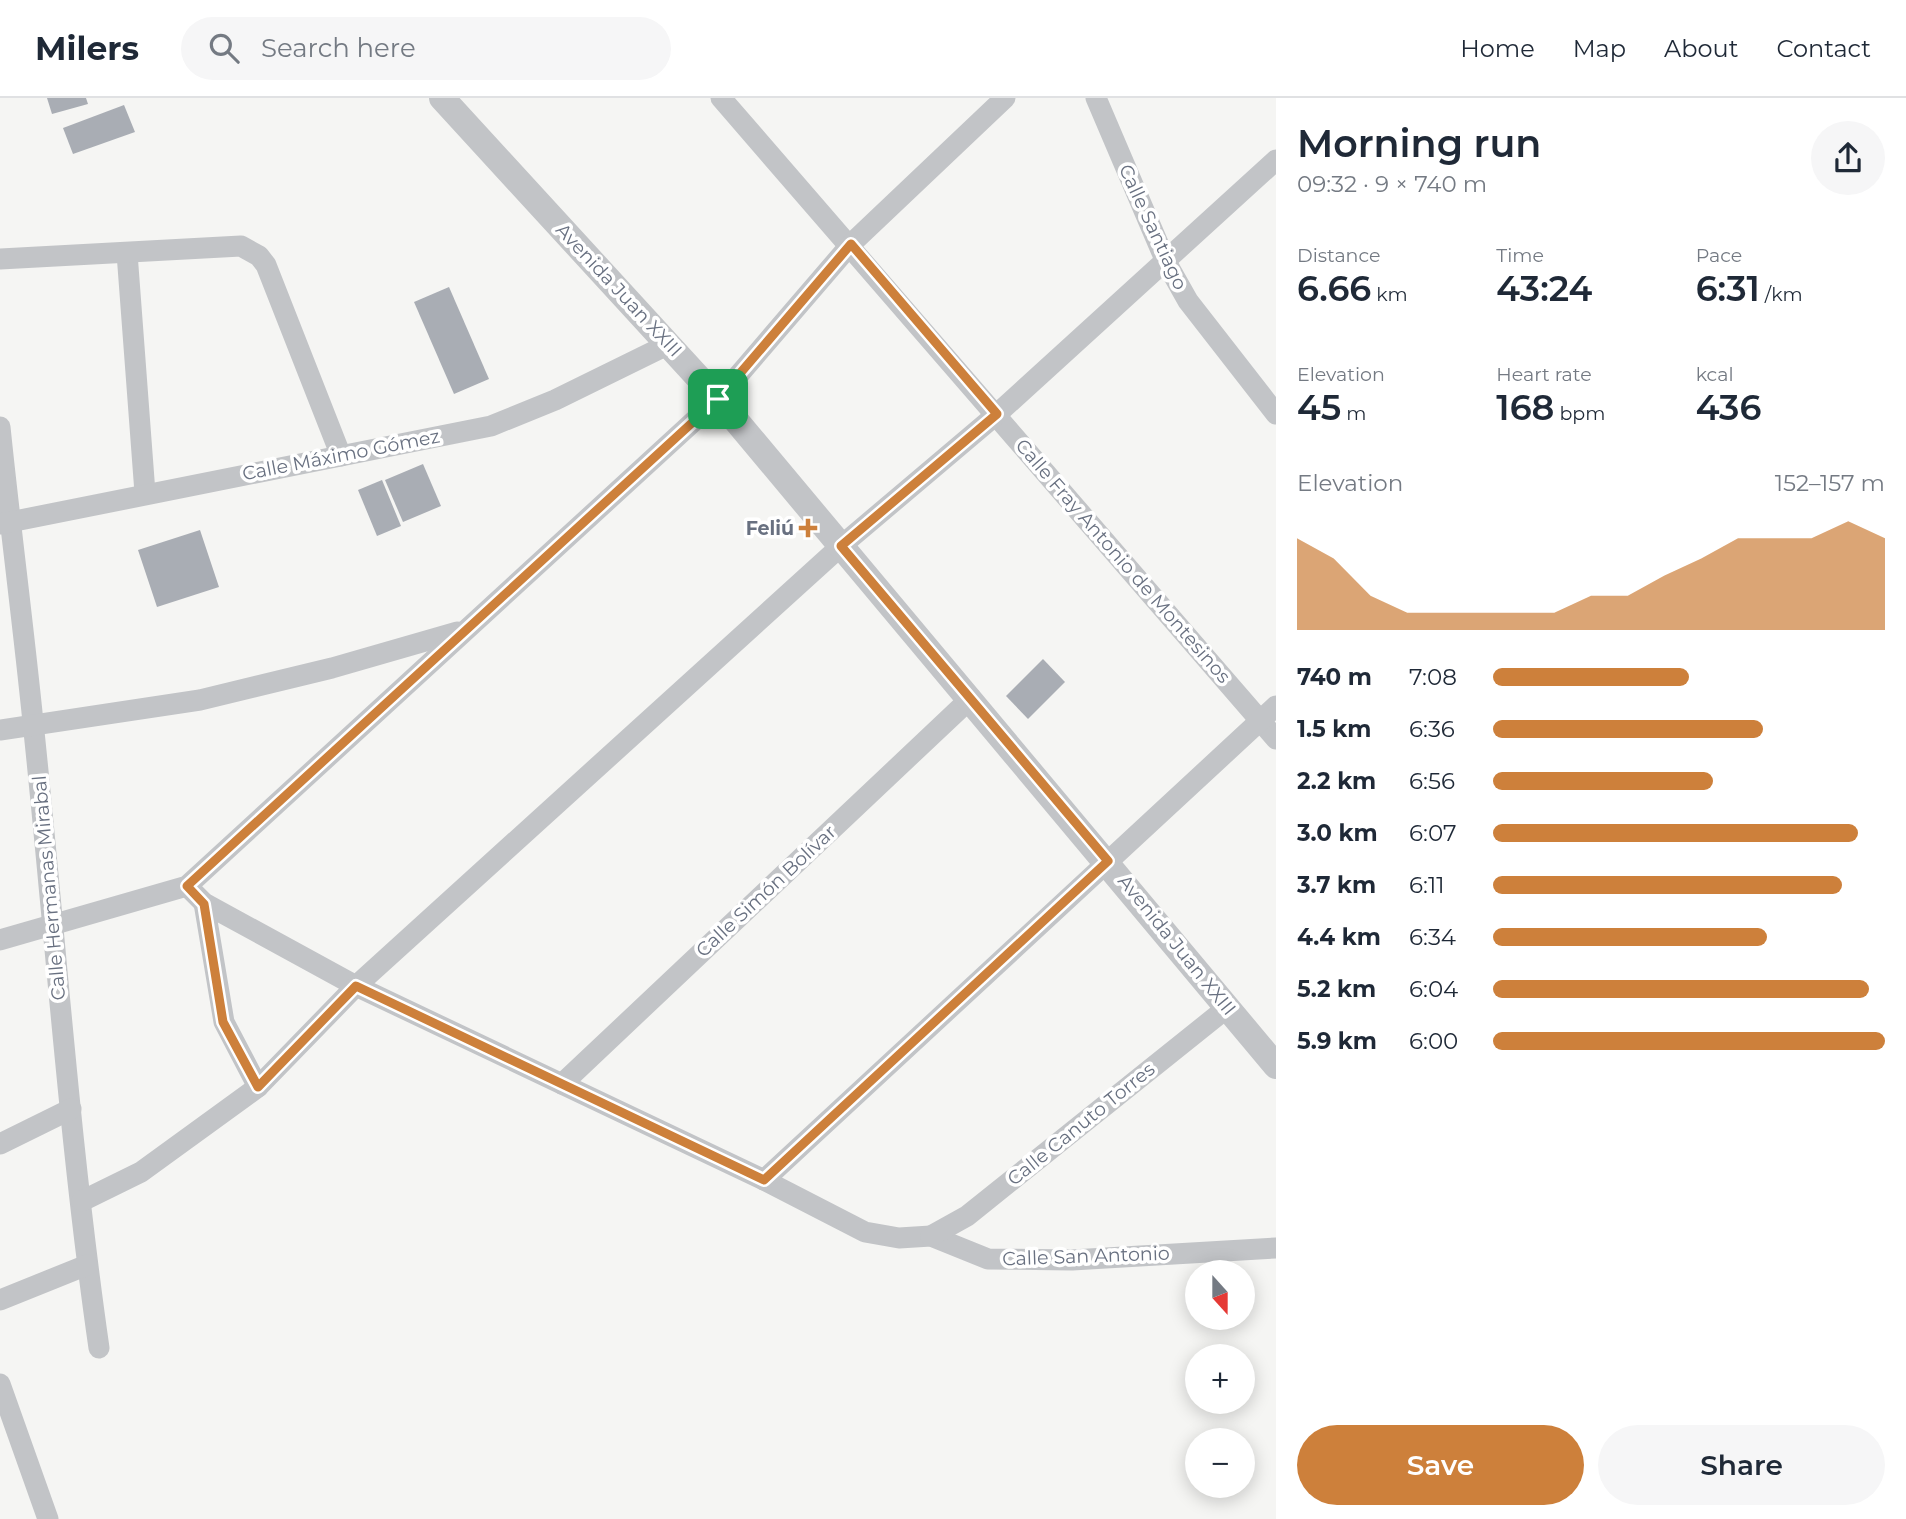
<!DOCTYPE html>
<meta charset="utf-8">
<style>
body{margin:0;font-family:Montserrat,sans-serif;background:#f6f6f7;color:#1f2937;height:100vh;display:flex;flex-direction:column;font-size:26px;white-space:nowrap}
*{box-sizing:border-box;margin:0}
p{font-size:23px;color:#747a83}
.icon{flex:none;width:38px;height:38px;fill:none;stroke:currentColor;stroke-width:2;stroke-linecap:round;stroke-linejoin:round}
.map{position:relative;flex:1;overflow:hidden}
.panel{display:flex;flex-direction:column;background:#fff;width:630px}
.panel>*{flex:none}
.needle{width:46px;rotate:159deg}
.fabs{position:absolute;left:1185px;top:1162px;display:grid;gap:14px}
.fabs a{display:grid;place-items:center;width:70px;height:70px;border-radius:50%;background:#fff;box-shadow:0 4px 18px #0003;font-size:35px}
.pin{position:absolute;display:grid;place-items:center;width:60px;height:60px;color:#fff;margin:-30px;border-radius:14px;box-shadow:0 4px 10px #0006}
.round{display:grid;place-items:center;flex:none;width:74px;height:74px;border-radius:37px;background:#f6f6f7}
.summary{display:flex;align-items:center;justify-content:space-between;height:119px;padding:0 21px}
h1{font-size:38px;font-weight:600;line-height:52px}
.metrics{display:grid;grid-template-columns:repeat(3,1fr);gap:10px;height:119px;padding:7px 21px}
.metrics div{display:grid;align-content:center}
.metrics b{font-size:35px;font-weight:600}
.metrics small{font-size:19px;font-weight:400}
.metrics p{font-size:19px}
.chart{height:196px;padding:14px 21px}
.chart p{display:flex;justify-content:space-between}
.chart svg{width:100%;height:126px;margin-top:7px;fill:#cd803b;opacity:.7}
.action{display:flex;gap:14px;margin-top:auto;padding:14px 21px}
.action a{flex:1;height:80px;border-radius:42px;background:#cd803b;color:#fff;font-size:28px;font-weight:600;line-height:80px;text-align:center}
.action a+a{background:#f6f6f7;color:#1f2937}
ul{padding:0 21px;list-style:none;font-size:23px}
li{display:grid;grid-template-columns:112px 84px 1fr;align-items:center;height:52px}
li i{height:18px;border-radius:9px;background:#cd803b}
header{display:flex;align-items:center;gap:42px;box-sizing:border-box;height:98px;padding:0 35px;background:#fff;border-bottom:2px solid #e0e1e3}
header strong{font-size:33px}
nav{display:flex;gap:38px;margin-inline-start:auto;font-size:24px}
.search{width:490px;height:63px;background:#f6f6f7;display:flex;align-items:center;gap:18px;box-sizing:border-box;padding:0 24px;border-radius:38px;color:#747a83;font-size:26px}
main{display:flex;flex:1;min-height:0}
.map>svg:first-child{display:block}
.building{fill:#a9adb4}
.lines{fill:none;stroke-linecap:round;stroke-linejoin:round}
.minor{stroke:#c2c4c7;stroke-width:21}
.tertiary{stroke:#c2c4c7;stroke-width:26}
.route-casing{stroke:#fff;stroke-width:14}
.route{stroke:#cd803b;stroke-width:9}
.poi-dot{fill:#cd803b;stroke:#fff;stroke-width:2.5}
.labels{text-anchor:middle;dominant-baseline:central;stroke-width:7;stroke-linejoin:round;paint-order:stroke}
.street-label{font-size:19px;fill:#687080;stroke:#fff}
.poi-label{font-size:19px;font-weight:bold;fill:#687080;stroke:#fff;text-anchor:end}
</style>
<header>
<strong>Milers</strong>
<div class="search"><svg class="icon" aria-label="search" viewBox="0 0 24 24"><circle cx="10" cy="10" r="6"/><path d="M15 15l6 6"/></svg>Search here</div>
<nav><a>Home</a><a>Map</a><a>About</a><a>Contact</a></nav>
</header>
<main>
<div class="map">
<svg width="1276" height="1421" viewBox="0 0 1276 1421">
<rect width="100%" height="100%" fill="#f5f5f3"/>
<g class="building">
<polygon points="47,0 86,0 88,6 52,16"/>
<polygon points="124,7 135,34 73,56 63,30"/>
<polygon points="449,189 489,281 454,296 414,204"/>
<polygon points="423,366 441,408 403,424 385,382"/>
<polygon points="382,382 401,428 377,438 358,392"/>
<polygon points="200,432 219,489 157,509 138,452"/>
<polygon points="1043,561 1065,584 1028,621 1006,598"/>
</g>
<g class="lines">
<g class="minor">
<polyline points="721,0 1276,641"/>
<polyline points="1096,0 1166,164 1188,203 1276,316"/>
<polyline points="127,155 145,395"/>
<polyline points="0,161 241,148 259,158 266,167 341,358"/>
<path d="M0 329C10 427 23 525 33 624 55 832 69 1042 99 1250"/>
<polyline points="0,426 491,328 555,302 669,246"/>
<polyline points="0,632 200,602 332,570 457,534"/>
<polyline points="187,788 204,805 356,888 764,1082 865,1134 899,1140 931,1138 988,1161 1072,1162 1276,1150"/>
<polyline points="204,805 224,924 258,989"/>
<polyline points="0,842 187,788 718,301 851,146 1005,0"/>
<polyline points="562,986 971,600"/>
<polyline points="0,1046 71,1011"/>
<polyline points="764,1082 1276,608"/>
<polyline points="82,1103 141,1074 258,989 356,888 841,448 997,316 1276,62"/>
<polyline points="931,1138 967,1118 1228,909"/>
<polyline points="0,1202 87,1167"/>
<polyline points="0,1286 48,1421"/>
</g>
<polyline class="tertiary" points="442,0 718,301 1276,968"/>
</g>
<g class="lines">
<defs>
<polygon id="route" points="851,146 997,316 841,448 1108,763 764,1082 356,888 258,989 223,924 204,806 187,788 718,301"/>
</defs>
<use href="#route" class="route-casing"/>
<use href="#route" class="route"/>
</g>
<path class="poi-dot" d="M804.5 419.5h7v7h7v7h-7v7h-7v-7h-7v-7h7z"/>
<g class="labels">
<g class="street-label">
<text transform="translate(1153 129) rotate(65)">Calle Santiago</text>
<text transform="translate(619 192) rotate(47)">Avenida Juan XXIII</text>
<text transform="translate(341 357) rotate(-11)">Calle Máximo Gómez</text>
<text transform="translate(1123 463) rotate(49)">Calle Fray Antonio de Montesinos</text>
<text transform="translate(49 790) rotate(-95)">Calle Hermanas Mirabal</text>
<text transform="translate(766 793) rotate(-43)">Calle Simón Bolívar</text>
<text transform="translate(1177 847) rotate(51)">Avenida Juan XXIII</text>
<text transform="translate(1081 1026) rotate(-39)">Calle Canuto Torres</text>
<text transform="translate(1086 1158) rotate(-2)">Calle San Antonio</text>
</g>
<g class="poi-label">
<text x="794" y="430">Feliú</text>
</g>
</g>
</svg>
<div class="fabs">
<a><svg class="needle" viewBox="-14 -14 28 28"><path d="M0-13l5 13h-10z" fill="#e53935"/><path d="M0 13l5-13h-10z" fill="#747a83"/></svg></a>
<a>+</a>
<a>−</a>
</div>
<div class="pin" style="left:718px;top:301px;background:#1e9e55"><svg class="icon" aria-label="arrive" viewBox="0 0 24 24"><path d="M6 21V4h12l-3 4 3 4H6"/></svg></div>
</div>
<section class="panel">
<div class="summary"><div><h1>Morning run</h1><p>09:32 · 9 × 740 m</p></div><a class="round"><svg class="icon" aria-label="share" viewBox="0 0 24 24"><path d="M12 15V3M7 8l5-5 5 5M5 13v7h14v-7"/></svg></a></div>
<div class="metrics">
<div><p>Distance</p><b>6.66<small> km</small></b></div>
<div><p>Time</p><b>43:24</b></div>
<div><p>Pace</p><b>6:31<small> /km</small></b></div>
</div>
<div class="metrics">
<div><p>Elevation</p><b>45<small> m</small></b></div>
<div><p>Heart rate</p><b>168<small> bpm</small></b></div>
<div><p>kcal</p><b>436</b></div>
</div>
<div class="chart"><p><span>Elevation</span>152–157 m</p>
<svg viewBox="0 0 160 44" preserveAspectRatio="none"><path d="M0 44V12L10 19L20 32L30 38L40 38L50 38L60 38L70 38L80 32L90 32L100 25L110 19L120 12L130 12L140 12L150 6L160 12V44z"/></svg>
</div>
<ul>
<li><b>740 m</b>7:08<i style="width:50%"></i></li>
<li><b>1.5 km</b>6:36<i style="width:69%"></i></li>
<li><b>2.2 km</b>6:56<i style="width:56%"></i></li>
<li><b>3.0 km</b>6:07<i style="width:93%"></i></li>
<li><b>3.7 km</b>6:11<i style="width:89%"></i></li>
<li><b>4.4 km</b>6:34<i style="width:70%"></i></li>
<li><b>5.2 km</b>6:04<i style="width:96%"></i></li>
<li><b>5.9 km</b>6:00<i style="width:100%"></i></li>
</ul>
<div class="action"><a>Save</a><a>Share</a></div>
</section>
</main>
